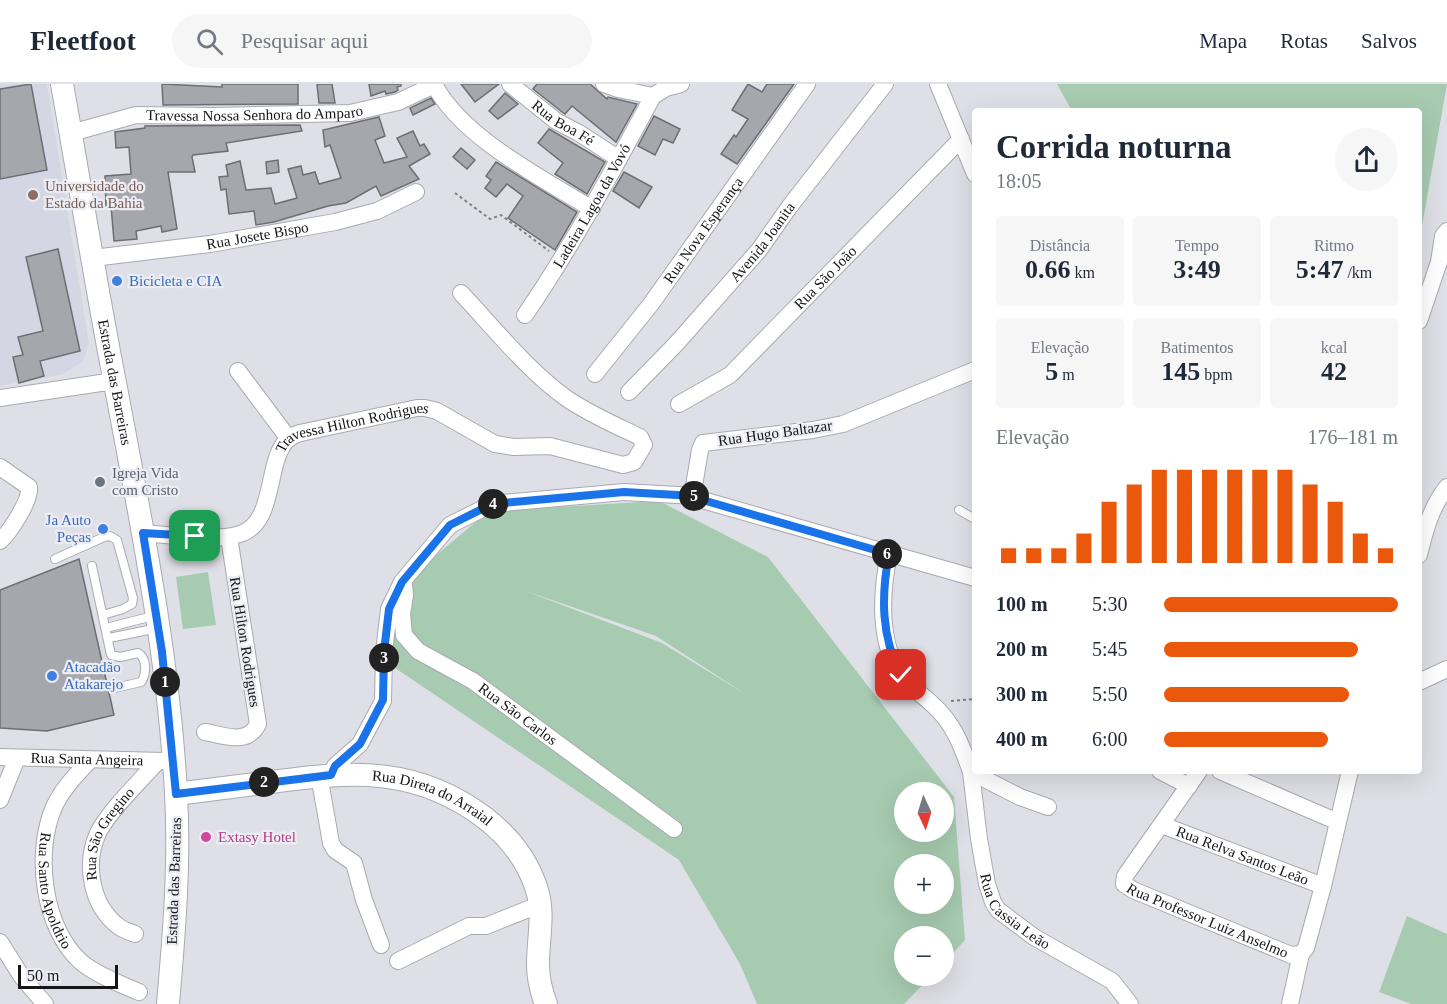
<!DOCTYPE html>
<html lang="pt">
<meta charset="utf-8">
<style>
body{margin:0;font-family:"Times New Roman",serif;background:#f6f6f7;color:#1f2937;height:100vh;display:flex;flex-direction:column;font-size:22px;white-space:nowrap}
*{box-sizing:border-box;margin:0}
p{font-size:20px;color:#747a83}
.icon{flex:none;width:33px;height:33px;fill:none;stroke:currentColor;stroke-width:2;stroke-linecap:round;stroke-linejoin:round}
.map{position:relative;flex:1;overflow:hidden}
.panel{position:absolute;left:972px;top:24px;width:450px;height:666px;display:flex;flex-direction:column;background:#fff;border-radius:6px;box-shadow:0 6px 24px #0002}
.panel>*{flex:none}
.needle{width:39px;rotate:176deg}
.buttons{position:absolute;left:894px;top:698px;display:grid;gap:12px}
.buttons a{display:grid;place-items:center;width:60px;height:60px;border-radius:50%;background:#fff;box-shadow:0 6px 24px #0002;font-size:30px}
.scale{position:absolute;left:18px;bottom:15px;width:100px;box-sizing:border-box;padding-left:6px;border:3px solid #161618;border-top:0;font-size:16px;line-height:21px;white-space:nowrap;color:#161618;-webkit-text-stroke:4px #ecedf4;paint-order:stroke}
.pin{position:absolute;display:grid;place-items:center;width:51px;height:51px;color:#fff;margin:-26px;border-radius:12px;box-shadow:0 3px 9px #0006}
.km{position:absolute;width:30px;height:30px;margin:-15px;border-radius:50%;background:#222;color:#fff;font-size:16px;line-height:30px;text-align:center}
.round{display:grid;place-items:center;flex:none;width:63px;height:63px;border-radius:32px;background:#f6f6f7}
.overview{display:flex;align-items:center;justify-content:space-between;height:102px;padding:0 24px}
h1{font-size:33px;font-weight:700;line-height:45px}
.metrics{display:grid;grid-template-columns:repeat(3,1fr);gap:9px;height:102px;padding:6px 24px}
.metrics div{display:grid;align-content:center;border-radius:6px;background:#f6f6f7;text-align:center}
.metrics b{font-size:26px;font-weight:700}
.metrics small{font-size:16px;font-weight:400}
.metrics p{font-size:16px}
.chart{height:168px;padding:12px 24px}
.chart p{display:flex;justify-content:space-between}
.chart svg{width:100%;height:108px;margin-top:6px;stroke:#ea580c;stroke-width:6}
ul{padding:0 24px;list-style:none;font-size:20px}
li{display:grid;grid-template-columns:96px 72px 1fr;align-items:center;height:45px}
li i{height:15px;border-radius:8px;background:#ea580c}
header{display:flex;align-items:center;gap:36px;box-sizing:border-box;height:84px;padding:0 30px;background:#fff;border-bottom:2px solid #e0e1e3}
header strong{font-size:28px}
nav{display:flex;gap:33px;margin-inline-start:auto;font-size:21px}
.search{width:420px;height:54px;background:#f6f6f7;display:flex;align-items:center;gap:15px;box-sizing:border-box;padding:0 21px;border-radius:33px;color:#747a83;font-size:22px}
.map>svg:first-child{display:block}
.built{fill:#d5d6e4}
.green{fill:#a7cbb0;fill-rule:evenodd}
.building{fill:#a6a7ad;stroke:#6d6e74;stroke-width:1.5}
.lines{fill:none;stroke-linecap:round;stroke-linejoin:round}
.lane-casing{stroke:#a9aab0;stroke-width:10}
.street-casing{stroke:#a9aab0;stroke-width:18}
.secondary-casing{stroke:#a9aab0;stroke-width:24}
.path{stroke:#7e7f83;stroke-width:2;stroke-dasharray:3 3;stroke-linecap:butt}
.lane{stroke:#fff;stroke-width:8}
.street{stroke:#fff;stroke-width:16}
.secondary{stroke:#fff;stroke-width:22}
.route-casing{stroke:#fff;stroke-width:12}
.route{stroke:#1a73e8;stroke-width:8}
.education-dot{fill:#8d6e63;stroke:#ecedf4;stroke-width:2}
.shop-dot{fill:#3f7fe0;stroke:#ecedf4;stroke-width:2}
.worship-dot{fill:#6b7280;stroke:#ecedf4;stroke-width:2}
.hotel-dot{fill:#d1479c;stroke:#ecedf4;stroke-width:2}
.labels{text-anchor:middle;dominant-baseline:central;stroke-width:4.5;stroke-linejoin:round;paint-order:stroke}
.street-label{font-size:15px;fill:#161618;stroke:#ecedf4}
.education-label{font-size:15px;fill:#785e54;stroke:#ecedf4;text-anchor:start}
.shop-label{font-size:15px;fill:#366cbe;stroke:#ecedf4;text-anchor:start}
.worship-label{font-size:15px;fill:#5b616d;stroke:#ecedf4;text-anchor:start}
.hotel-label{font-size:15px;fill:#b23c85;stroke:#ecedf4;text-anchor:start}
</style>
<header>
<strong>Fleetfoot</strong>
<div class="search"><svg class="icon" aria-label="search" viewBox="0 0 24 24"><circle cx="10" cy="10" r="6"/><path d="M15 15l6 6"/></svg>Pesquisar aqui</div>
<nav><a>Mapa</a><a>Rotas</a><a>Salvos</a></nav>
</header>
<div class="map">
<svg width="1447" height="920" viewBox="0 0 1447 920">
<rect width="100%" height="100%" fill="#dfe0e7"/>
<polygon class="built" points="0,0 47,0 89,260 83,277 64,290 0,302"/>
<g class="green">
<polygon points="1057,0 1447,0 1419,159 1419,27 1072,27"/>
<path d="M659 417 768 473 954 713 965 856 944 879V852H904V891H932L904 920H757L740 880 679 776 373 569 405 497 489 427ZM523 506 656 552 750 613 662 559ZM904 708H944V747H904ZM904 780H944V819H904Z"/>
<polygon points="208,488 216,541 183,545 176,493"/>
<polygon points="1407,832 1447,850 1447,920 1411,920 1379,908"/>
</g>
<g class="building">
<polygon points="31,0 47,86 0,95 0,5"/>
<polygon points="162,0 222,3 222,0 298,0 298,20 163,21"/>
<polygon points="317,0 332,0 335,19 319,19"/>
<polygon points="369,0 401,0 401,2 397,3 398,6 395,8 386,10 385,7 371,12"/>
<polygon points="461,0 499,0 475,18"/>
<polygon points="537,0 590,0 607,15 608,13 637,20 616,58 572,22 565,30 562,28 533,5"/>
<polygon points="748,0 762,8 767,0 794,0 737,80 721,70 734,51 736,53 748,35 732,26"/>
<polygon points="505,9 518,20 498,35 489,27"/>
<polygon points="431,14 435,20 413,31 410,24"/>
<polygon points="654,32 680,45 673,59 663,55 655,71 638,62"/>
<polygon points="379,33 385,52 375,56 384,79 407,73 397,54 413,47 420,62 424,60 430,70 409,82 419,95 381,112 376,102 346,119 328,122 274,138 256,141 254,127 229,130 226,105 221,106 219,93 228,92 226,81 240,77 246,106 271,104 275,120 297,114 288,85 301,82 303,91 315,88 319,100 341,94 330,61 325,63 323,46"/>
<polygon points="300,41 302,47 226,59 228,67 193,71 192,73 195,88 168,88 177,145 162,148 161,142 136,147 137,155 114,157 111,122 106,122 105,92 131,90 129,63 116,64 115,48 145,44 145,42"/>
<polygon points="549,45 605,78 587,110 555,90 563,79 538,59"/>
<polygon points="461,64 475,76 467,85 453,73"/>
<polygon points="278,76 279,88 267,90 266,78"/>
<polygon points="496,78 577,128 555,166 508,134 523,112 507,100 496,113 485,104 491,96 486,92"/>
<polygon points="624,88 652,103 639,124 613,107"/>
<polygon points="58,165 80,267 40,277 44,292 19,299 13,273 23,271 18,253 43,247 26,173"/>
<polygon points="79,475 114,631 47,647 0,644 0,506"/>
</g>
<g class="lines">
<defs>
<g id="lane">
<polyline points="959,426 975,435"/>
<polyline points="55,475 104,453 110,452 117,456 133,514 132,520 123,525 103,531"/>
<path d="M92 482 111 571 120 573 138 569C147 574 147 590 141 598L115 604"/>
<polyline points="106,544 157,531"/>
<polyline points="109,554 158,544"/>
</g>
<g id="street">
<path d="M434 0C461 53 542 94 592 125"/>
<path id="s1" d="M510 0 556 37 579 49 619 75"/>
<polyline points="604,0 618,5 653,12 666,4 681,0"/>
<polyline points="938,0 975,90"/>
<path id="s2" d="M71 49 136 31 213 32 350 29 398 18 434 1"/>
<path id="s3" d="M93 174 210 160 335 138 377 127 416 108"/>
<path id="s4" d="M525 231C573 161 613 86 653 12"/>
<polyline points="1419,237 1439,178 1443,152 1447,147"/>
<polyline points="975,286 843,340 813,346 703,359 700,366 693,408 698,415 706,417 975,494"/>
<polyline points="238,287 289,355"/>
<path id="s5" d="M595 290 651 220 807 0"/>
<path id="s6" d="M629 308 676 260 759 166 790 122 885 0"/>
<polyline points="0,314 114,297"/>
<path id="s7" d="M679 320 730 291 961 55"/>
<path d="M0 383 29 403C31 416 10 448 0 457"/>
<path id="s8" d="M143 449C169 451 216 458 240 450 277 438 265 376 288 355 293 351 299 349 305 348L417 324H425L437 327 495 360 514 363 550 362 623 381 634 378 644 361 640 353C615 341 589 330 566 314 528 287 493 243 461 209"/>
<path d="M889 470C881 508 878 558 901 592 910 604 922 610 932 620 953 638 962 662 971 688L1020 713 1048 723"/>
<path d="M1419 471C1425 446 1431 423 1447 403"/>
<path id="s9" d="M404 501 405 511 402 530 404 551 418 567 473 597 674 745"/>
<polyline points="1419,598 1447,585"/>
<path d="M205 648C223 651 247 662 258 640L229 453"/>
<path id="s10" d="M0 673 164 677"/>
<path id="s11" d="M90 676C77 690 62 705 54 723 34 769 43 844 81 878 95 890 122 901 139 908"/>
<polyline points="1160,687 1189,702"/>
<path id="s12" d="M1199 687 1125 792 1124 800 1133 806 1291 871 1301 870"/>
<polyline points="1220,687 1338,738"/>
<path id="s13" d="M971 688 979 755 987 800 993 818 998 826 1034 853 1112 897 1130 920"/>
<polyline points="319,691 331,759 335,766 354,779 364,816 381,861"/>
<polyline points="331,691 335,682 360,660 383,617 384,568 389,525 402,498 450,441 492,420 624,408 695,412"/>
<polyline points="0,716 17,674"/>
<path id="s14" d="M1162 741 1323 802"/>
<path id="s15" d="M135 850C130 848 123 846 118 842 91 821 84 780 98 749 108 728 142 695 158 677"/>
<polyline points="0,858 22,893 45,920"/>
<polyline points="398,877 469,842 486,842 541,820"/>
<polyline points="1290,920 1301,870 1306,864 1323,802 1350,687"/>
</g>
<g id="secondary">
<path id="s16" d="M62 0C80 101 96 203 116 304 141 438 169 573 176 710 180 780 174 850 168 920"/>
<path id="s17" d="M176 710C208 706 240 702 271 698 352 687 416 682 485 734 508 752 527 776 536 803 545 829 538 853 538 880 538 894 541 907 546 920"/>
</g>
</defs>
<use href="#lane" class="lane-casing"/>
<use href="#street" class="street-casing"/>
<use href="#secondary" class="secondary-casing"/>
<g class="path">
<polyline points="455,109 490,135 501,131 549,167"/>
<polyline points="951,617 975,615"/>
</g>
<use href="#lane" class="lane"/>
<use href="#street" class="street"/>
<use href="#secondary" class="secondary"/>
</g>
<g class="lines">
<defs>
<path id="route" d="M195 452 143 449 162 568 176 710 331 691 335 682 360 660 383 616 384 568 389 525 402 498 450 441 492 420 624 408 695 412 706 417 889 470C881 512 881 553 901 591"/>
</defs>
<use href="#route" class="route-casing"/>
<use href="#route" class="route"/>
</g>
<circle class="education-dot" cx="33" cy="111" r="6"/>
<g class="shop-dot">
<circle cx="117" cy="197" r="6"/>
<circle cx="103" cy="445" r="6"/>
<circle cx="52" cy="592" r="6"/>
</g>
<circle class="worship-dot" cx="100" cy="398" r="6"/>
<circle class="hotel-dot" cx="206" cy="753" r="6"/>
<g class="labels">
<g class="street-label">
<text stroke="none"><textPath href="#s2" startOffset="186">Travessa Nossa Senhora do Amparo</textPath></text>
<text stroke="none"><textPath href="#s1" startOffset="66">Rua Boa Fé</textPath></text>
<text stroke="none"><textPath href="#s4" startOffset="128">Ladeira Lagoa da Vovó</textPath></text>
<text stroke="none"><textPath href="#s5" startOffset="180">Rua Nova Esperança</textPath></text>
<text stroke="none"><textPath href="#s3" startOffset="166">Rua Josete Bispo</textPath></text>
<text stroke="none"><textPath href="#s6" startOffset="201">Avenida Joanita</textPath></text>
<text stroke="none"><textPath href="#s7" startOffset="195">Rua São João</textPath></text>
<text stroke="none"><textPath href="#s16" startOffset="303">Estrada das Barreiras</textPath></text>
<text transform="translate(775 349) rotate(-8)">Rua Hugo Baltazar</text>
<text stroke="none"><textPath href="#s8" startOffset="273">Travessa Hilton Rodrigues</textPath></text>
<text transform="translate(245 558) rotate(81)">Rua Hilton Rodrigues</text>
<text stroke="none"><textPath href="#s9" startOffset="190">Rua São Carlos</textPath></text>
<text stroke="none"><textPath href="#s10" startOffset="87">Rua Santa Angeira</textPath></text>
<text stroke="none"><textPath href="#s17" startOffset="262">Rua Direta do Arraial</textPath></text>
<text stroke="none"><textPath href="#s15" startOffset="124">Rua São Gregino</textPath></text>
<text stroke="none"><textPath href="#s14" startOffset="86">Rua Relva Santos Leão</textPath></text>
<text transform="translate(174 797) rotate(-88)">Estrada das Barreiras</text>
<text stroke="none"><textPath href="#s11" startOffset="146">Rua Santo Apoldrio</textPath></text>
<text stroke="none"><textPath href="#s13" startOffset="153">Rua Cassia Leão</textPath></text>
<text stroke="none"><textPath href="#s12" startOffset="228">Rua Professor Luiz Anselmo</textPath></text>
</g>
<g class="education-label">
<text x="45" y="102">Universidade do<tspan x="45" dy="17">Estado da Bahia</tspan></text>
</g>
<g class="shop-label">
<text x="129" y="197">Bicicleta e CIA</text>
<text x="91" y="436" text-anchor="end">Ja Auto<tspan x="91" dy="17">Peças</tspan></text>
<text x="64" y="583">Atacadão<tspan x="64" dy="17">Atakarejo</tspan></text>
</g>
<g class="worship-label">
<text x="112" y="389">Igreja Vida<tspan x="112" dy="17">com Cristo</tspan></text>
</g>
<g class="hotel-label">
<text x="218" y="753">Extasy Hotel</text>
</g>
</g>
</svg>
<div class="buttons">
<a><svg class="needle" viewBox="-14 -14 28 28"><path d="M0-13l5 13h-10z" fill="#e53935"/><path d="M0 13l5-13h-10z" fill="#747a83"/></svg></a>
<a>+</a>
<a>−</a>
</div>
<div class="scale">50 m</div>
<div class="pin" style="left:195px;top:452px;background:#1e9e55"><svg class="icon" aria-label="arrive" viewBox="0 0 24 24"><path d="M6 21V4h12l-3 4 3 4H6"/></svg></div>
<div class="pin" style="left:901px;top:591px;background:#d93025"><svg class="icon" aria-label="check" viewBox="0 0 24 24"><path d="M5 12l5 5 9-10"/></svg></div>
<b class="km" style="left:165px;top:598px">1</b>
<b class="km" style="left:264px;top:698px">2</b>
<b class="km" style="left:384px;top:574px">3</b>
<b class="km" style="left:493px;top:420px">4</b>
<b class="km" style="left:694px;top:412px">5</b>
<b class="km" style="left:887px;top:470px">6</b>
<section class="panel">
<div class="overview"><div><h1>Corrida noturna</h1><p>18:05</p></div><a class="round"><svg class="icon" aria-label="share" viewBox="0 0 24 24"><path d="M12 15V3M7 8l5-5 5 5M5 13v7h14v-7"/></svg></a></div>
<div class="metrics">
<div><p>Distância</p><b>0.66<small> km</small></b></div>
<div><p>Tempo</p><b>3:49</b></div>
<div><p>Ritmo</p><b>5:47<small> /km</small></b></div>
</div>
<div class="metrics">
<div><p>Elevação</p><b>5<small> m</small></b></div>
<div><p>Batimentos</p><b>145<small> bpm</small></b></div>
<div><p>kcal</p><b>42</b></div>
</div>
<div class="chart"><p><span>Elevação</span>176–181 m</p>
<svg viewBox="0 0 160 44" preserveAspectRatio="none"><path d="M5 44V38M15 44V38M25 44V38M35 44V32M45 44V19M55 44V12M65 44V6M75 44V6M85 44V6M95 44V6M105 44V6M115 44V6M125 44V12M135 44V19M145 44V32M155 44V38"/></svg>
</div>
<ul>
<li><b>100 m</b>5:30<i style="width:100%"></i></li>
<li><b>200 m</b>5:45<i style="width:83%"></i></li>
<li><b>300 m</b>5:50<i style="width:79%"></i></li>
<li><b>400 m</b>6:00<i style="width:70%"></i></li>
</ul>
</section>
</div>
